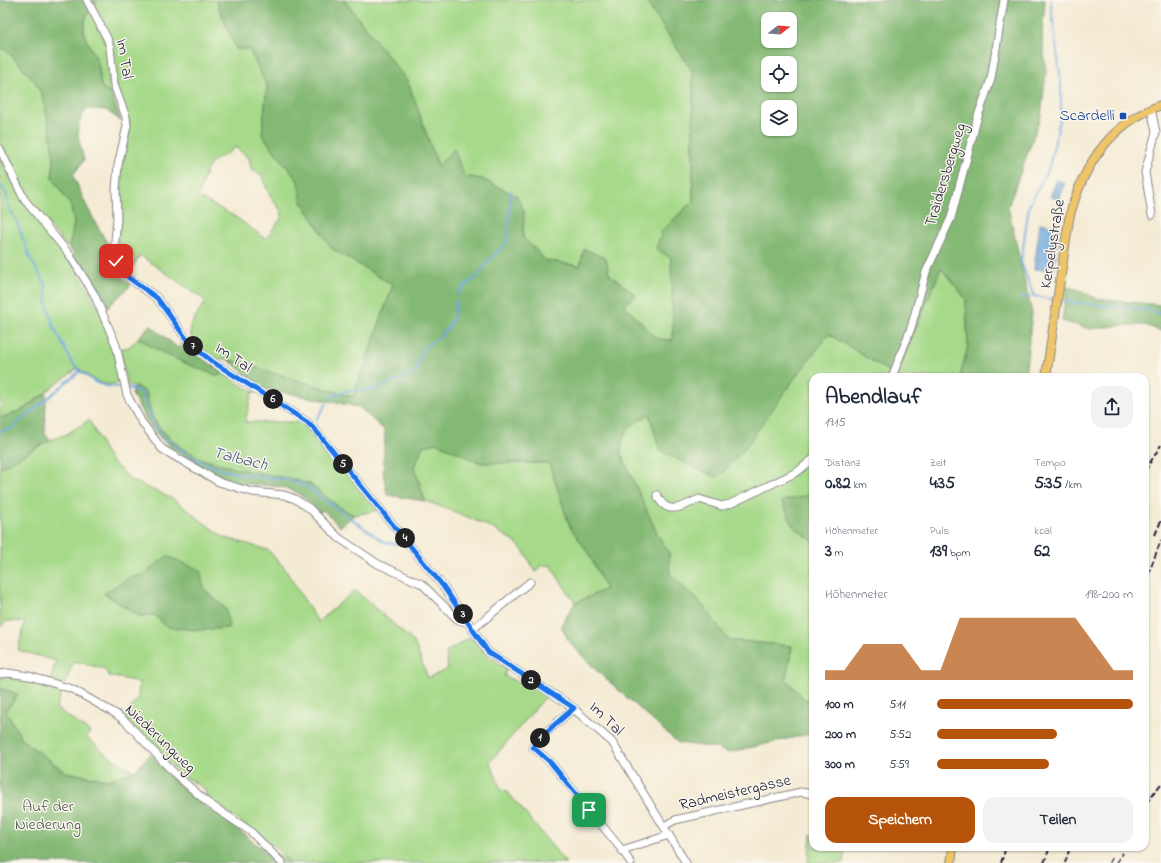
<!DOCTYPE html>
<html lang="de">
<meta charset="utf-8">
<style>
body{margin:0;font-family:"Indie Flower",sans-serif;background:#f2f2f3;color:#1f2937;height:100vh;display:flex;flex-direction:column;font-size:15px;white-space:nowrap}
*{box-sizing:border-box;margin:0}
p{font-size:13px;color:#747a83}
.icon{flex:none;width:22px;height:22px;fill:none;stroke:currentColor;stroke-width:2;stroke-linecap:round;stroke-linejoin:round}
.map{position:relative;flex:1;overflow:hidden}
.details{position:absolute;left:809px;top:373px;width:340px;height:478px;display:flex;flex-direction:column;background:#fff;border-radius:12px;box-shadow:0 1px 3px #0004}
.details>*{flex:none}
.needle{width:26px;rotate:73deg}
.tools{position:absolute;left:761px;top:12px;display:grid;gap:8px}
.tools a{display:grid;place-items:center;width:36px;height:36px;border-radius:8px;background:#fff;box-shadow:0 1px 3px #0004;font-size:20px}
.pin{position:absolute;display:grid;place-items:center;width:34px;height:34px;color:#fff;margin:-17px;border-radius:8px;box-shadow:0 2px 6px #0006}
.km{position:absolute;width:20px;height:20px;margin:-10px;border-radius:50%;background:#222;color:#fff;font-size:11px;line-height:20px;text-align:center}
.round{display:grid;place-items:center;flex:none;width:42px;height:42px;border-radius:12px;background:#f2f2f3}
.summary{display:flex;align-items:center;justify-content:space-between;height:68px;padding:0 16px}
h1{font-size:22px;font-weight:700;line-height:30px}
.metrics{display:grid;grid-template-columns:repeat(3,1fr);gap:6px;height:68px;padding:4px 16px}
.metrics div{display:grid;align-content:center}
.metrics b{font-size:17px;font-weight:700}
.metrics small{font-size:11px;font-weight:400}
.metrics p{font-size:11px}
.chart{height:112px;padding:8px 16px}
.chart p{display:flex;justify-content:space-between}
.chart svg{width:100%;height:72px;margin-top:4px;fill:#b45309;opacity:.7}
.cta{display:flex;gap:8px;margin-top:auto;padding:8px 16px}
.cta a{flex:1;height:46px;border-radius:12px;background:#b45309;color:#fff;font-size:16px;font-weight:700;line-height:46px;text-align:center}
.cta a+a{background:#f2f2f3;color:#1f2937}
ul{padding:0 16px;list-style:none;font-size:13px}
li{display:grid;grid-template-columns:64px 48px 1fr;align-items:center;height:30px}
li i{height:10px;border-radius:5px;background:#b45309}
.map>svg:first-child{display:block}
.green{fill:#a6d989;stroke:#647e62;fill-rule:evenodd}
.forest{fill:#84b975;stroke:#536e58;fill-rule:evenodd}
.water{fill:#6da7dd;stroke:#48648c}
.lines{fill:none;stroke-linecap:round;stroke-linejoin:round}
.stream{stroke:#6da7dd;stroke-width:2}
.minor-casing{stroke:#8b8688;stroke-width:9}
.major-casing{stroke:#8b8688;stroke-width:10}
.minor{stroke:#fff;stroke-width:7}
.major{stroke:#eec569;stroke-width:8}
.rail{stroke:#22223b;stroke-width:2;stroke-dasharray:6 3;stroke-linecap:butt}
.route-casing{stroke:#fff;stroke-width:8}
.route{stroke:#1a73e8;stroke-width:5}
.transit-dot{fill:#1a4fb4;stroke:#fbf7ec;stroke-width:1.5}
.labels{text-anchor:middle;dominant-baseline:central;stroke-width:3;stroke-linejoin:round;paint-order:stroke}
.street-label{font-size:16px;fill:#22223b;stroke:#fbf7ec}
.transit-label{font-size:16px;fill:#164399;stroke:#fbf7ec;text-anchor:end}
.park-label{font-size:16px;fill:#4a5952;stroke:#fbf7ec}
.water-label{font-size:17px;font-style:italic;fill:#40577c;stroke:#fbf7ec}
</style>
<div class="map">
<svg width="1161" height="863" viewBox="0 0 1161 863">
<rect width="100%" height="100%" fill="#fbf7ec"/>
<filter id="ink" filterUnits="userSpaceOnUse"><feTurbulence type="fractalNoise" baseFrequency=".025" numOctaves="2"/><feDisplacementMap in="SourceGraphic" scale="8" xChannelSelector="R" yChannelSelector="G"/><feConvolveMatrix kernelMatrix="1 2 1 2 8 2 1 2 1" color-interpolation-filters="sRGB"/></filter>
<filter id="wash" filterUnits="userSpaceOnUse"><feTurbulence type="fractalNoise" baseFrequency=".012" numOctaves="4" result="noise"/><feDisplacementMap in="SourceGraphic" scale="16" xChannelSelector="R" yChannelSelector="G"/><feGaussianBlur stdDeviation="0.9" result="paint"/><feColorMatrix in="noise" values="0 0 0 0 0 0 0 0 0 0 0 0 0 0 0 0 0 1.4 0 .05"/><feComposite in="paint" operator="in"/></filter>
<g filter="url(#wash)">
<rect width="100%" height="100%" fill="#f4ebd4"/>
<g class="green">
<path d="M97 0H216L236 49H249L267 86 262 135 298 181 302 202 331 248 393 285 353 397 227 359C213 359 212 358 202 349 180 332 194 320 206 301L140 255 129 273 121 266 116 254 120 226 118 182 129 133V122L117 89 114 64 95 11V4ZM235 147 249 158 252 171 261 174 270 196 281 211 282 217 266 239 234 216 198 197C202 185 205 166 216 159 224 155 229 154 235 147Z"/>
<polygon points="344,0 645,0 693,72 693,201 662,231 671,258 674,340 657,339 623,305 636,295 609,274 584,249 580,266 545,260 523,237 524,211 482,179 464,176 438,167 408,82"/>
<path d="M90 11 107 46 109 88 112 95 101 86C100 78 100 68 97 61 90 44 76 30 90 11Z"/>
<polygon points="0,47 7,51 34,80 43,97 51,137 54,161 52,177 71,206 74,224 69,247 66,246 23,192 0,144"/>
<path d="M0 154 12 182 76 269 101 313 109 330 117 362 120 382C102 389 91 378 78 368L22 410 0 418Z"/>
<path d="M941 268 966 299 968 346 960 377H813V494L782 502 793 526 813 541V700L804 699 786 679 792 646 728 640 702 604 669 574V553L657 533 621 454C621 430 630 426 649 414L794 379 829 334 896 376Z"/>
<path d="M138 338C163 355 189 365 218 376L224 373 242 386 256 392 252 393 245 422H303L314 432 379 510 354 515 336 505 310 484 291 479 237 469 205 460 181 448 162 431 152 417 145 392 127 384 120 349 129 347Z"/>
<path d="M89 420 110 460 131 480 173 499 223 537 268 550 283 566 318 622 355 590 414 642 428 678 448 669 446 652 471 637 487 655 507 669 504 676 547 695 490 762 502 792 506 790 566 863H291L276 848 205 796 206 790 178 772 124 717 138 698 139 682 109 676 105 669 74 661 65 684 51 679 56 661 18 650 25 622 6 621 0 627V468L50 440 67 434ZM143 575 204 589 226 609 167 627 154 615 139 616 104 594 129 578Z"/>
<path d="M437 443 481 463H549L570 527 588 552 606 589 575 603 550 565 540 566 536 572C530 563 525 551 517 544 495 526 453 511 425 501L414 467 423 446Z"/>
<polygon points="0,677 31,679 63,688 56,708 90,732 86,737 111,758 135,771 108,780 66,772 22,740 6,711 18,695 0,688"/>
<polygon points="811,834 813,835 813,847 845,847 844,863 808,863"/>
</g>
<g class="forest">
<path d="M0 0H97L86 16 83 33 98 62 101 86 112 95 121 121 106 110 87 109C72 128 79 139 84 160L73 175 87 207 111 250C111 264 120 278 131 285L107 308 69 247 74 224 71 206 52 177 54 161 51 137 43 97 34 80 7 51 0 47Z"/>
<path d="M216 0H344L408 82 438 166 454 149 464 176 482 179 517 196 524 211 523 237 545 260 580 266 584 249 606 258 609 274 636 295 624 305 657 339 673 340 671 258 656 249 662 231 693 201V72L645 0H1045L1042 35 1046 72 1041 116 1008 207 1032 313 1025 377H960L968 346 966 299 941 268 896 376 829 334 794 379 743 451 717 478 660 451 649 414C630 426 621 431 621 454L657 533 669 553 670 574 702 604 728 640 792 646 786 679 804 699 813 700V733L727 753 717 748 678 743 595 669 569 642 561 625 575 603 606 589 588 552 570 527 549 463H481L437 443 423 446 414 467 425 501 387 495 383 471 385 431 359 407 265 389 227 359 353 397 393 285 331 248 302 202 298 181 262 135 267 86 249 49H236ZM768 19H790V41H768ZM768 63H790V85H768ZM768 107H790V129H768Z"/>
<polygon points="1067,287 1076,289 1098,299 1161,305 1161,331 1145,325 1126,325 1090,329 1062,321"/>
<path d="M150 325 178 348 184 342 190 350 224 373 218 376C189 365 163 355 138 338Z"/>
<path d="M136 386 146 392 152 417 162 431 181 448 205 460 237 469 291 479 310 484 336 505 354 515 340 527 323 510 319 513C311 505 302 494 291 490 275 484 256 486 239 483 211 477 169 451 152 428 144 418 139 405 132 394Z"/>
<polygon points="46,393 45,434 50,440 0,468 0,418 22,410"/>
<polygon points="813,494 813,541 793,526 782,501"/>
<polygon points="167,556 200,570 204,589 226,609 229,628 197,630 167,627 154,615 139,616 104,593 129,578 143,575"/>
<polygon points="0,688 18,694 6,711 22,740 65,772 108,780 135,771 150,754 172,778 205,807 229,822 257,845 287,859 291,863 0,863"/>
</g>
<g class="water">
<polygon points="1057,180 1065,183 1059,200 1050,196"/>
<polygon points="1040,223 1059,226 1054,271 1034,269"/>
</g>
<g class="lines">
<g class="stream">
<polyline points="1051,0 1051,7 1061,81 1061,116 1049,167 1029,206 1021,262 1034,296 1055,300"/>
<polyline points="0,185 6,193 9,208 17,222 30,258 46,286 47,304 53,325 72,363 80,371 95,382 106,386 129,388 141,392 151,419 162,436 193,458 222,470 256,477 284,479 304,485 384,542 397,544 404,542"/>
<polyline points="458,295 462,288 477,277 491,258 506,244 508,236 511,191"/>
<polyline points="1020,298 1034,296"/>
<polyline points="1059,301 1149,310 1161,314"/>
<polyline points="331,397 345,391 377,389 408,376 416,371 424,347 440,337 449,326 454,316 456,300"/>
<polyline points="316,420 327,403"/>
<polyline points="0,431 11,429 80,371"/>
</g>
</g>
</g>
<g filter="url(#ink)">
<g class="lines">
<defs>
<g id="minor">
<polyline points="87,0 107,38 110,47 114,85 126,117 127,126 118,165 116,189 117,219 114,252 120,268 129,278 157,298 190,344 213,362 307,422 317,432 443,586 488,652 568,704 612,742 686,863"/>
<polyline points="1151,109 1156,132 1145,172 1152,215"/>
<polyline points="0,149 24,199 69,254 94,294 116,345 127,395 141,421 162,449 219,482 252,492 284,495 295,499 309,508 339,538 378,564 422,584 458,620 469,623"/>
<polyline points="892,377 911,328 926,272 951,218 977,119 991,79 1004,0"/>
<path d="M657 495C667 517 681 507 699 499L722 506 730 504 797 472 813 459"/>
<polyline points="473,629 530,582"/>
<polyline points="0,674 8,673 29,676 72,689 116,714 126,722 174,773 208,803 250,831 282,863"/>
<polyline points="574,708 536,741 533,747 551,763 622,850 669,835"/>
<polyline points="664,826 675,820 801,792 813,794"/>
<polyline points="622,850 631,863"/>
</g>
<g id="major">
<path d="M1046 377 1069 219C1082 167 1109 124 1161 105"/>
<polyline points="951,863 953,847"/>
</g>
</defs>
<use href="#minor" class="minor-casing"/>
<use href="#major" class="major-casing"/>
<use href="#minor" class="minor"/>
<use href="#major" class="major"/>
<g class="rail">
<polyline points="1145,471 1161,445"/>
<polyline points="1155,535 1161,521"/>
<polyline points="1145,583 1161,540"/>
<polyline points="1146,803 1161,784"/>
<polyline points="1001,863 1006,847"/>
<polyline points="1044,863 1050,847"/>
<polyline points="1065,863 1070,847"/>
<polyline points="1109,863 1113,856"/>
<polyline points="1116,863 1123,853"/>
</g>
</g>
</g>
<g class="lines" filter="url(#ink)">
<defs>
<polyline id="route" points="116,261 120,268 129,278 157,298 190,344 213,362 307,422 317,432 443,586 488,652 574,708 536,741 533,747 551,763 589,810"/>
</defs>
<use href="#route" class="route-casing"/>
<use href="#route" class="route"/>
</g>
<rect class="transit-dot" x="1119" y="112" width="8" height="8" rx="2"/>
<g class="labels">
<g class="street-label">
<text transform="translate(124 59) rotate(80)">Im Tal</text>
<text transform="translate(946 175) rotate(-73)">Traidersbergweg</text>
<text transform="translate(1053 244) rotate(-81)">Kerpelystraße</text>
<text transform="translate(233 358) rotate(34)">Im Tal</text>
<text transform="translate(606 719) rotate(44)">Im Tal</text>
<text transform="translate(160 739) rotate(44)">Niederungweg</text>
<text transform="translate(735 793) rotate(-13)">Radmeistergasse</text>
</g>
<g class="transit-label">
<text x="1115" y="116">Scardelli</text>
</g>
<g class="park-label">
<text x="48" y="807">Auf der<tspan x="48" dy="18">Niederung</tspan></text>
</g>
<g class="water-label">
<text transform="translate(240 459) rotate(14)">Talbach</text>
</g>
</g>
</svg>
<div class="tools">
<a><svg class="needle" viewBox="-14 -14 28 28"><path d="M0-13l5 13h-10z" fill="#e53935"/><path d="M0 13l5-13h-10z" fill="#747a83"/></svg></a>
<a><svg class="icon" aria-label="locate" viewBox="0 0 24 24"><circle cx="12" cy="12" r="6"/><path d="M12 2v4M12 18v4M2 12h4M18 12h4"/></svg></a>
<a><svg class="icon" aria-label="layers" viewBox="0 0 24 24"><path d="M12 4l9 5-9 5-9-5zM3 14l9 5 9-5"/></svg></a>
</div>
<div class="pin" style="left:589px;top:810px;background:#1e9e55"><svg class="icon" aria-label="arrive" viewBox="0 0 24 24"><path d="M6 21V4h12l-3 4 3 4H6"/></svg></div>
<div class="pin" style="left:116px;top:261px;background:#d93025"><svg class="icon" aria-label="check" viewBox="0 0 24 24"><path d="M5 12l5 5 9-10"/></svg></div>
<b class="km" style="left:540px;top:738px">1</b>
<b class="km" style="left:531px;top:680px">2</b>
<b class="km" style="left:463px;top:614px">3</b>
<b class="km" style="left:405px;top:538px">4</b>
<b class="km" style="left:343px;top:464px">5</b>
<b class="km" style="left:273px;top:399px">6</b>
<b class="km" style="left:193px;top:346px">7</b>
<section class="details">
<div class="summary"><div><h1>Abendlauf</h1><p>19:15</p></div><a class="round"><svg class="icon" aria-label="share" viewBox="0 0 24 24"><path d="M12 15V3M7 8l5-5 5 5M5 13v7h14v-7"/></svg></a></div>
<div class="metrics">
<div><p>Distanz</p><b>0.82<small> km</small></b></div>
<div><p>Zeit</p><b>4:35</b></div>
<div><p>Tempo</p><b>5:35<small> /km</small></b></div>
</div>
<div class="metrics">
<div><p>Höhenmeter</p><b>3<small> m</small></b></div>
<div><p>Puls</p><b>139<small> bpm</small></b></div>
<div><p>kcal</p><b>62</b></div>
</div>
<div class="chart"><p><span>Höhenmeter</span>198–200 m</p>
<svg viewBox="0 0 160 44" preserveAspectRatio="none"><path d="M0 44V38L10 38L20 22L30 22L40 22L50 38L60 38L70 6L80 6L90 6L100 6L110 6L120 6L130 6L140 22L150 38L160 38V44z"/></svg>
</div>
<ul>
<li><b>100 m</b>5:11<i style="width:100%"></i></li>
<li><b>200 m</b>5:52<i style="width:61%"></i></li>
<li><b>300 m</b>5:59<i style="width:57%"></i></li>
</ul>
<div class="cta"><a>Speichern</a><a>Teilen</a></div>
</section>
</div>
